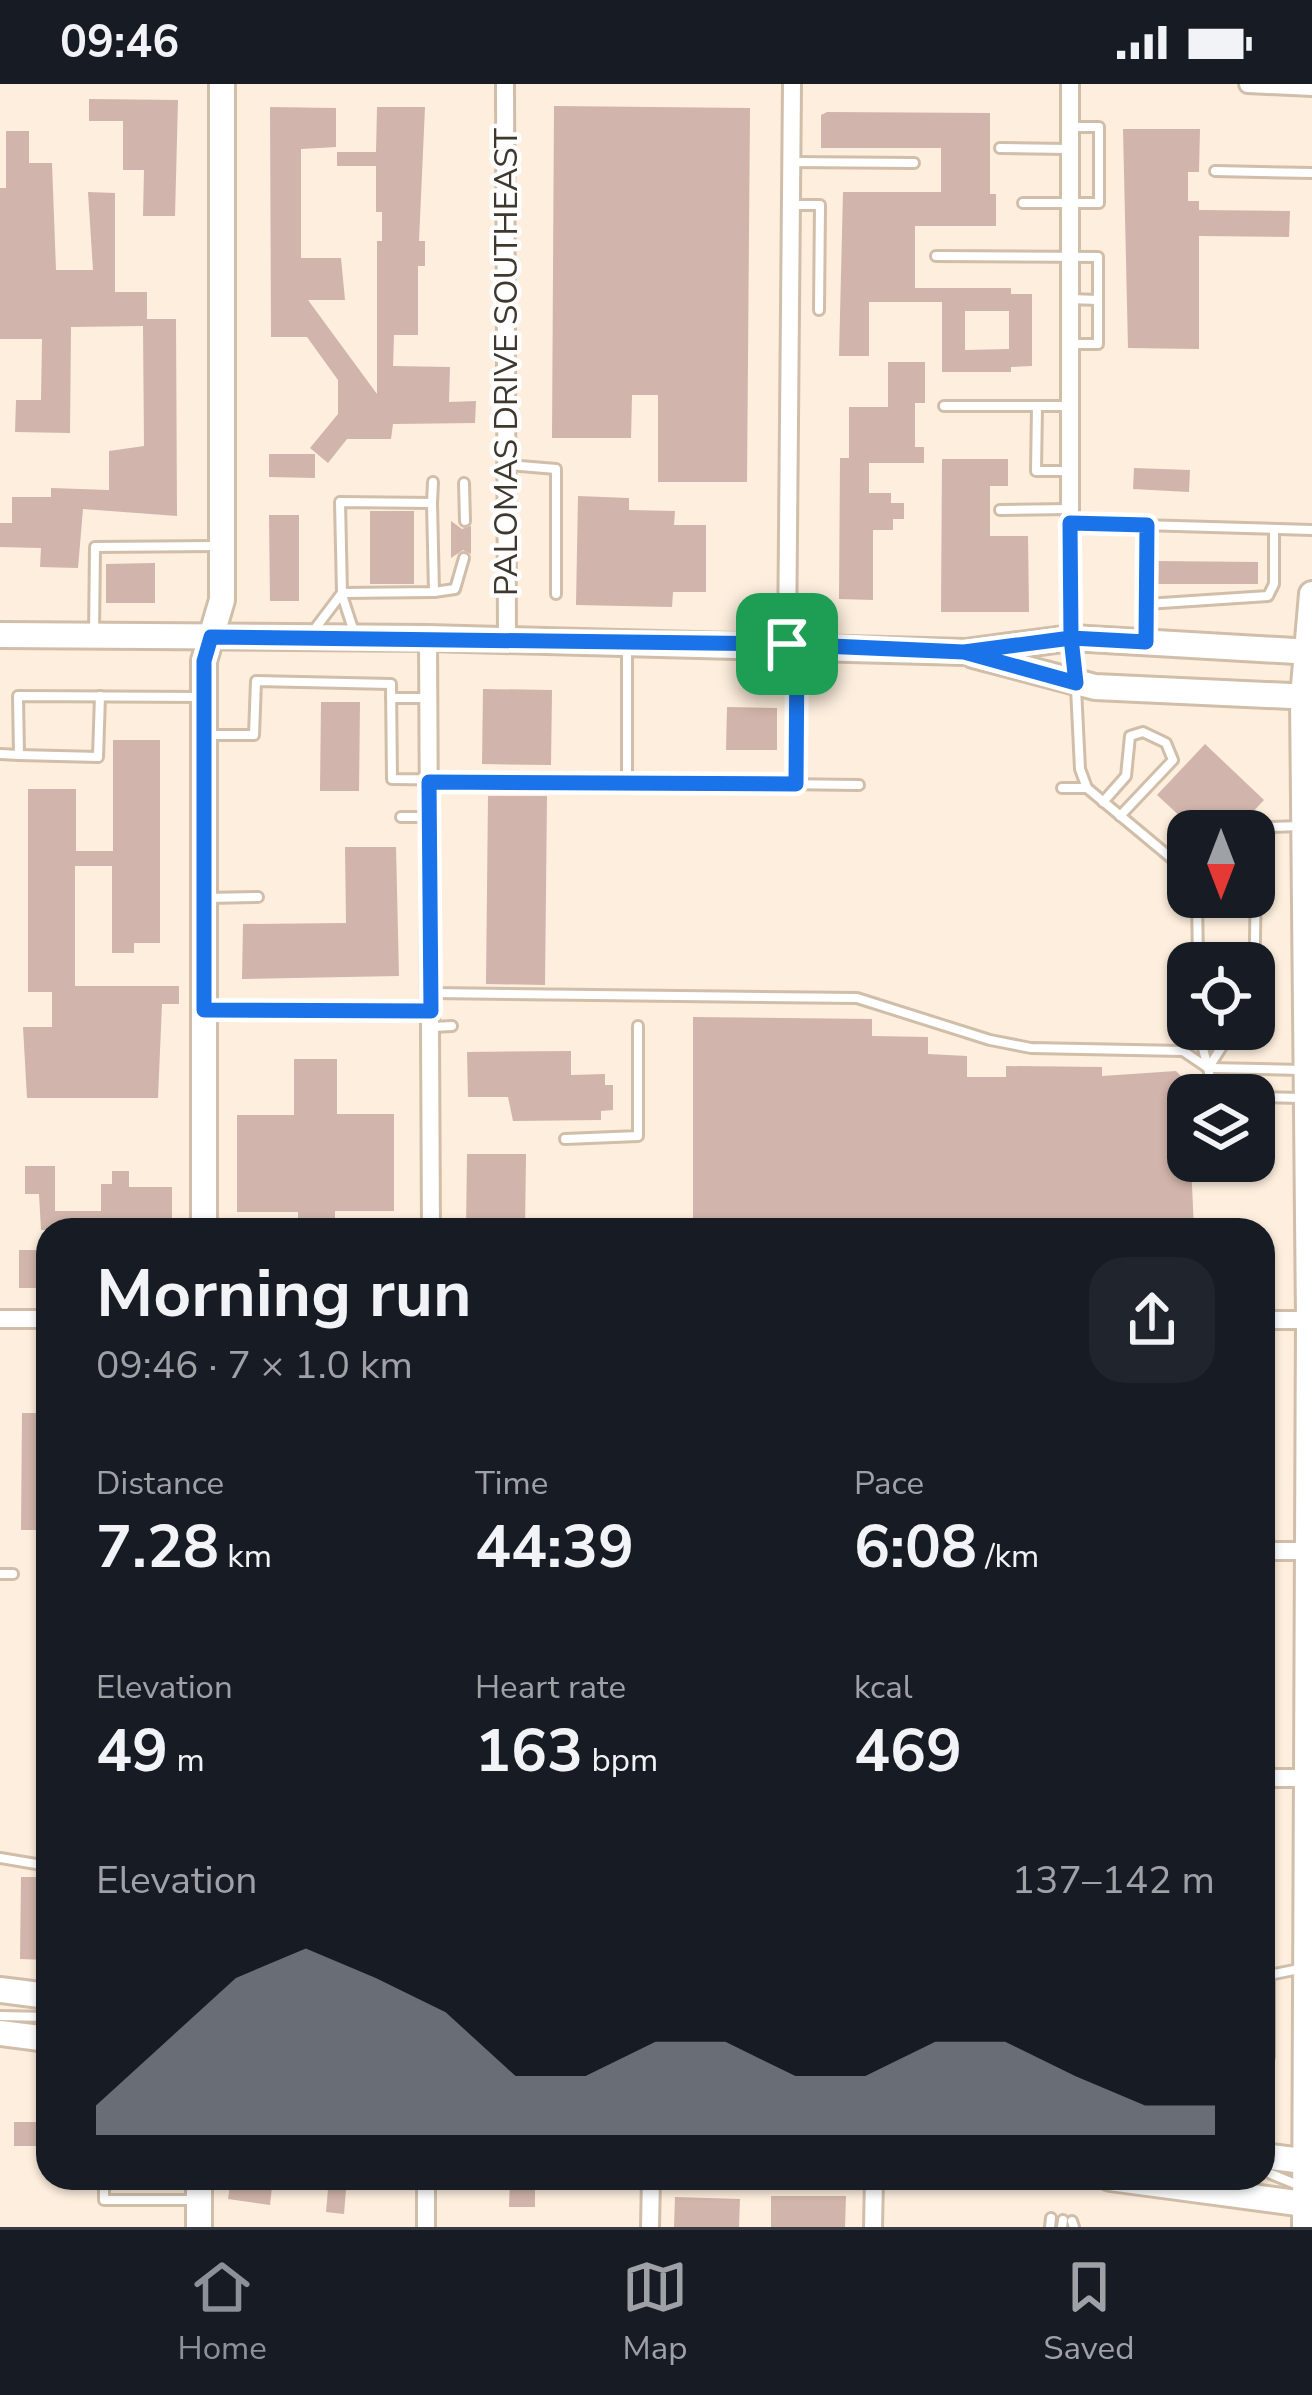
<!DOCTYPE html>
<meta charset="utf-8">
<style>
body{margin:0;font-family:"Nunito Sans",sans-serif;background:#20242c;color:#f1f3f6;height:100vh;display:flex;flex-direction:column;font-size:45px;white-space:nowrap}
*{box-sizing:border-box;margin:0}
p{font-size:39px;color:#9ea1a6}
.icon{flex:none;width:66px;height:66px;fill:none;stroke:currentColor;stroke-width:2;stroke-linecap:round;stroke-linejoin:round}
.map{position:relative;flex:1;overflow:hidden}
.panel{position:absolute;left:36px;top:1134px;width:1239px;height:972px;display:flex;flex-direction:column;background:#171b24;border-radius:36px;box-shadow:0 3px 9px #0004}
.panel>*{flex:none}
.needle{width:78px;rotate:180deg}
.tools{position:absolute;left:1167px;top:726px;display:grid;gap:24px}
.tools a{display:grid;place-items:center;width:108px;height:108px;border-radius:24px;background:#171b24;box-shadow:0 3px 9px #0004;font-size:60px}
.pin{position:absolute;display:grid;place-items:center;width:102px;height:102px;color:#fff;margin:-51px;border-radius:24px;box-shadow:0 6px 18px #0006}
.round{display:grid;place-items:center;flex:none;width:126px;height:126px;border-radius:36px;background:#20242c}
.overview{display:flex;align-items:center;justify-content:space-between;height:204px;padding:0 60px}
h1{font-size:66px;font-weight:700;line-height:90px}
.stats{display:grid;grid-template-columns:repeat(3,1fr);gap:18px;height:204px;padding:12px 60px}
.stats div{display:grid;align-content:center}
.stats b{font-size:60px;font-weight:700}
.stats small{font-size:33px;font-weight:400}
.stats p{font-size:33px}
.chart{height:336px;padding:24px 60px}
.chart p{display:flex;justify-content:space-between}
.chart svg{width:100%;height:216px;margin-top:12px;fill:#8c9099;opacity:.7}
.status{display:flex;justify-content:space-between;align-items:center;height:84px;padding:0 60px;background:#171b24;direction:ltr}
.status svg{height:33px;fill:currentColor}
.tabs{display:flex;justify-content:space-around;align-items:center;height:168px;border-top:3px solid #363941;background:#171b24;font-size:33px;color:#9ea1a6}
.tabs a{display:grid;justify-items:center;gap:6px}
.tabs .selected{color:#8c9099}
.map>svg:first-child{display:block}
.building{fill:#d1b4ab;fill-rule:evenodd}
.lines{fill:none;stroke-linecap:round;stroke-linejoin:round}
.lane-casing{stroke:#d0bea9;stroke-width:14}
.street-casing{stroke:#d0bea9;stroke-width:22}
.secondary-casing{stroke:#d0bea9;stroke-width:30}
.primary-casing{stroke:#d0bea9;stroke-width:30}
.lane{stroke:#fff;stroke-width:8}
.street{stroke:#fff;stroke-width:16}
.secondary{stroke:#fff;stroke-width:24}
.primary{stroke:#fff;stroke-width:24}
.route-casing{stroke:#fff;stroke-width:24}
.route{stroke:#1a73e8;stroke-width:15}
.labels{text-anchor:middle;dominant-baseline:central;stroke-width:9;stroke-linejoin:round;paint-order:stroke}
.street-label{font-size:33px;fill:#3f382f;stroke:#fefefe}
</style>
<div class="status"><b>09:46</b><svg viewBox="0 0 49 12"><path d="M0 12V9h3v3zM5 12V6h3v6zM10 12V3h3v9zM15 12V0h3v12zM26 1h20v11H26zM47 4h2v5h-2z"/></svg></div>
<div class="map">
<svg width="1312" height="2143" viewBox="0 0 1312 2143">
<rect width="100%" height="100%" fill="#fdeedd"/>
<g class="building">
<polygon points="89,15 178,16 175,132 143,132 144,86 123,86 123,37 89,37"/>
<polygon points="554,22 750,24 747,398 658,398 658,311 632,311 631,354 552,354"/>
<polygon points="270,23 336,24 336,63 301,65 301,174 341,174 345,216 308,216 377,310 377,157 382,157 382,128 376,128 376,82 337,82 337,68 376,68 377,23 425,23 419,157 425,157 425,182 418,182 418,251 394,251 393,282 450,283 449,318 476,317 475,339 393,340 391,355 347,355 328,379 310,364 338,330 338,296 307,253 271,253"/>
<path d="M827 28 990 29V110H996V142H915V204H1011V210H1032V282L1011 283V288H942V218H869V272H839L843 108H941V64H821V31ZM965 227H1009V265L965 266Z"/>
<polygon points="1123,45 1200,45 1199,88 1188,88 1188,117 1199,117 1199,126 1290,127 1289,153 1199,152 1199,265 1128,264"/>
<polygon points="6,47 29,47 29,79 52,79 56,186 93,186 88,108 115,109 115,208 147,208 147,235 176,235 177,432 83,425 78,484 40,483 41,464 0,463 0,439 12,439 12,413 51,413 51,404 109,406 109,367 144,362 143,242 71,243 70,349 15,348 16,316 41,316 42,255 0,255 0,104 6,104"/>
<polygon points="888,278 925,278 925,319 915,319 915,363 924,363 924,379 869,379 869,409 891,409 891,419 904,419 904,435 893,435 893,446 873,446 873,516 839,515 840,374 849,374 849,323 888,323"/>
<polygon points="269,370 315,370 315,394 269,393"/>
<polygon points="942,375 1008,375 1008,402 990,402 990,452 1028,452 1029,528 941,528"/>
<polygon points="1134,384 1190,386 1189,408 1133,405"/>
<polygon points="578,412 629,414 629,426 675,427 674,441 706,441 706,508 673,508 672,523 576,521"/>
<rect x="370" y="427" width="44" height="73"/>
<polygon points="269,431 299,431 299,517 270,517"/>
<polygon points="451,437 462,445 471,442 471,470 463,466 451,474"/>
<polygon points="1154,477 1258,478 1258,500 1154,500"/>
<polygon points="155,479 155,519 106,519 106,480"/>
<polygon points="483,605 552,606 551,681 482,680"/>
<polygon points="321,618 360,618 359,707 320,707"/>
<polygon points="727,623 777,624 777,666 726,666"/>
<polygon points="113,656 160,656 160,859 134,859 134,869 112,869 112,782 75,782 75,902 179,902 179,920 162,920 158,1014 27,1014 23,943 52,943 52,908 28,908 28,705 76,705 76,767 113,767"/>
<polygon points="1205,660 1264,716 1235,747 1196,747 1157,711"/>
<polygon points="488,712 547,712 545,901 486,900"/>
<polygon points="345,763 396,763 399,892 242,895 243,840 346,839"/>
<polygon points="693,933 872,935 872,952 928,953 928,970 967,972 967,993 1006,993 1006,982 1102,983 1102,992 1176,987 1200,1011 1188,1011 1194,1146 693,1146"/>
<polygon points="571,967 571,991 605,990 605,1001 613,1001 613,1026 601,1027 601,1036 513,1037 508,1013 468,1013 467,968"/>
<polygon points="294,975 337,975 337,1030 394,1030 394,1127 335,1127 335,1146 298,1146 298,1128 237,1128 237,1031 294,1031"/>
<polygon points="467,1070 526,1070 525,1146 466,1146"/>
<polygon points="25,1082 55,1082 55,1127 101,1127 101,1100 112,1100 112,1087 129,1087 129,1103 172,1103 172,1146 41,1146 39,1110 25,1110"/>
<rect x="19" y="1166" width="29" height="38"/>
<polygon points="22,1329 48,1329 48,1446 21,1446"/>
<polygon points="21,1793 48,1793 48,1876 20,1875"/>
<rect x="14" y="2038" width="34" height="24"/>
<polygon points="231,2094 273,2094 270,2121 228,2115"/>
<polygon points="329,2094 347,2094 344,2130 326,2128"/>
<polygon points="510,2094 535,2094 535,2123 509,2123"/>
<polygon points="771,2112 846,2112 845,2143 771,2143"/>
<polygon points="675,2113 740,2115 739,2143 674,2143"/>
</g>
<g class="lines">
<defs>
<g id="lane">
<polyline points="1000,64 1068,65"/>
<polyline points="792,78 914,79"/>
<polyline points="1215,87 1312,89"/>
<polyline points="1023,119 1099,119 1099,43 1072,43"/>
<polyline points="792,121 820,121 819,226"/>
<polyline points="936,172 1098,173 1098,260 1072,260"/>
<polyline points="1070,215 1098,216"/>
<polyline points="944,322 1069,322"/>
<polyline points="1037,322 1036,387 1070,387"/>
<polyline points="508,381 556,385 556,510"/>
<polyline points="464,399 465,437"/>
<polygon points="340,418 432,419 434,508 342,509"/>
<polyline points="432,419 433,398"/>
<polyline points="1000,426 1069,425"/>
<polyline points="1072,439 1312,446"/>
<polyline points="434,508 455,505 464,474"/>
<polyline points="342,511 354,548"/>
<polyline points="1146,520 1268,512 1274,500 1274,445"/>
<polyline points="314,546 342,509"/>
<polyline points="94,550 95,463 215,462"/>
<polyline points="1146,551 1146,441"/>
<polyline points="627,565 627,698"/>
<polyline points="1076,604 1080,685 1087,704 1188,788"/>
<polyline points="391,614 426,614"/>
<polyline points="209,651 254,651 256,597 391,600 392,695 859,701"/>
<polyline points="0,670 19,671 18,612 202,613"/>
<polyline points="19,671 98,673 100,612"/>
<polyline points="796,700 797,568"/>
<polyline points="1062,704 1087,704"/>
<polyline points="1103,718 1126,692 1130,652 1143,648 1166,659 1173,676 1120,732"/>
<polyline points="401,733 430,733"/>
<polyline points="1257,776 1270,743 1300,742"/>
<polyline points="1197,813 1198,879"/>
<polyline points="206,814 258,813"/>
<polyline points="432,909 857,914 990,956 1031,964 1183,967 1208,984 1198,945"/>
<polyline points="1254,915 1256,793"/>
<polyline points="433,943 452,942"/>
<polyline points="1209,983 1233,945"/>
<polyline points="1208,984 1302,986"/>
<polyline points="1208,984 1214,1011"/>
<polyline points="1215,1000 1233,1011"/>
<polyline points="1254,1013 1300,1014"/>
<polyline points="1254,1038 1265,1045 1268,1056"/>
<polyline points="565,1055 638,1052 638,942"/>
<polyline points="1263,1190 1268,1178"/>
<polyline points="0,1490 13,1490"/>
<polyline points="0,1774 48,1782"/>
<polyline points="0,1932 48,1933"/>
<polyline points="1263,1978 1269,1973 1269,1891 1304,1884"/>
<polyline points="1271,2090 1298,2101"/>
<polyline points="104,2094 104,2116 194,2116"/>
<polyline points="1072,2137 1074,2143"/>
<polyline points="1050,2143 1051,2134"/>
<polyline points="1062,2143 1063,2136"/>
</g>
<g id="street">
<polyline points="505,0 507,556"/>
<polyline points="1070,0 1070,534 1076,599"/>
<polyline points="1248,0 1312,3"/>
<polyline points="428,554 431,1146"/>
<polyline points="787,561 792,0"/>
<polyline points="204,926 431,927"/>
<polyline points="0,1235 48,1235"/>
<polyline points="1263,1236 1309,1236"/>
<polyline points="1263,1467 1312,1467"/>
<polyline points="1263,1694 1308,1694"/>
<polyline points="426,2094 426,2143"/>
<polyline points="650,2143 651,2094"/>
<polyline points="873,2143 874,2094"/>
</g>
<g id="secondary">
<polyline points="0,551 428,554 965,568 1071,554 1312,568"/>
<polyline points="973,571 1095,603 1312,613"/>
<polyline points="204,1146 204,577 222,516 222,0"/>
<polyline points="199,2094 199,2143"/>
<polyline points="1305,2143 1309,1236 1303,613 1312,510"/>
</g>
<g id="primary">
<polyline points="0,1906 48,1912"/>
<polyline points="0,1949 48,1955"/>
<polyline points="1263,2072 1312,2078"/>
<polyline points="1110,2094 1312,2121"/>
</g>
</defs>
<use href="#lane" class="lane-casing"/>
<use href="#street" class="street-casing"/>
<use href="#secondary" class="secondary-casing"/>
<use href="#primary" class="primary-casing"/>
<use href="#lane" class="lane"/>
<use href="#street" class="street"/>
<use href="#secondary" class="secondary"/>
<use href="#primary" class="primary"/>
</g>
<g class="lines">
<defs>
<polyline id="route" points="787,560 211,553 204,577 204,926 431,927 429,698 796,700 797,561 964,568 1071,554 1070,439 1147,441 1146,558 1071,554 1076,599 964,568 787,560"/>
</defs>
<use href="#route" class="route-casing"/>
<use href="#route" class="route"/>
</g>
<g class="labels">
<g class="street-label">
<text transform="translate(506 278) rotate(-90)">PALOMAS DRIVE SOUTHEAST</text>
</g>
</g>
</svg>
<div class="tools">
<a><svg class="needle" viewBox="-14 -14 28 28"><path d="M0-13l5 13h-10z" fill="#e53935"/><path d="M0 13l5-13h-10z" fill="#9ea1a6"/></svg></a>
<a><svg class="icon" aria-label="locate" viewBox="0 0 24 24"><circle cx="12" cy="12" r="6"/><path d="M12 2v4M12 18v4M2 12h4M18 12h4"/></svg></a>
<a><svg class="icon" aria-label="layers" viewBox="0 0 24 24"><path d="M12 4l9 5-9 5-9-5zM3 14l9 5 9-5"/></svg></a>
</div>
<div class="pin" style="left:787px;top:560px;background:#1e9e55"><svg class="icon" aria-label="arrive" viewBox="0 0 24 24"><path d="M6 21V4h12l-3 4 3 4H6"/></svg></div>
<section class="panel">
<div class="overview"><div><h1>Morning run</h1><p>09:46 · 7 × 1.0 km</p></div><a class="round"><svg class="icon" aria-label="share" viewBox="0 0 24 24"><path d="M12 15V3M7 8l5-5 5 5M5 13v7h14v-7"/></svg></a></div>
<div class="stats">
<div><p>Distance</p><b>7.28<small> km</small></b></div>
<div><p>Time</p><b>44:39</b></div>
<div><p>Pace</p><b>6:08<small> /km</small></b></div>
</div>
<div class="stats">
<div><p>Elevation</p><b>49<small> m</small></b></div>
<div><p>Heart rate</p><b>163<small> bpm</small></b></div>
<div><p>kcal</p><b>469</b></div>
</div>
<div class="chart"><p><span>Elevation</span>137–142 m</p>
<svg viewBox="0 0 160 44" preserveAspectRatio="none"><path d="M0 44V38L10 25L20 12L30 6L40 12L50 19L60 32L70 32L80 25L90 25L100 32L110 32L120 25L130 25L140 32L150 38L160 38V44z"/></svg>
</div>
</section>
</div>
<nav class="tabs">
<a class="selected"><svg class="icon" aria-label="home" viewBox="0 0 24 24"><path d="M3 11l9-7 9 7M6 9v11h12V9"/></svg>Home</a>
<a><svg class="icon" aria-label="map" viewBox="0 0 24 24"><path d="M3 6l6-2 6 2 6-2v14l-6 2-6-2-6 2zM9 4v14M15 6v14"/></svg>Map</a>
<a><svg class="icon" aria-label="saved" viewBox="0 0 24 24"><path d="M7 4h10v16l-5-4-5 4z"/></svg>Saved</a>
</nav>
